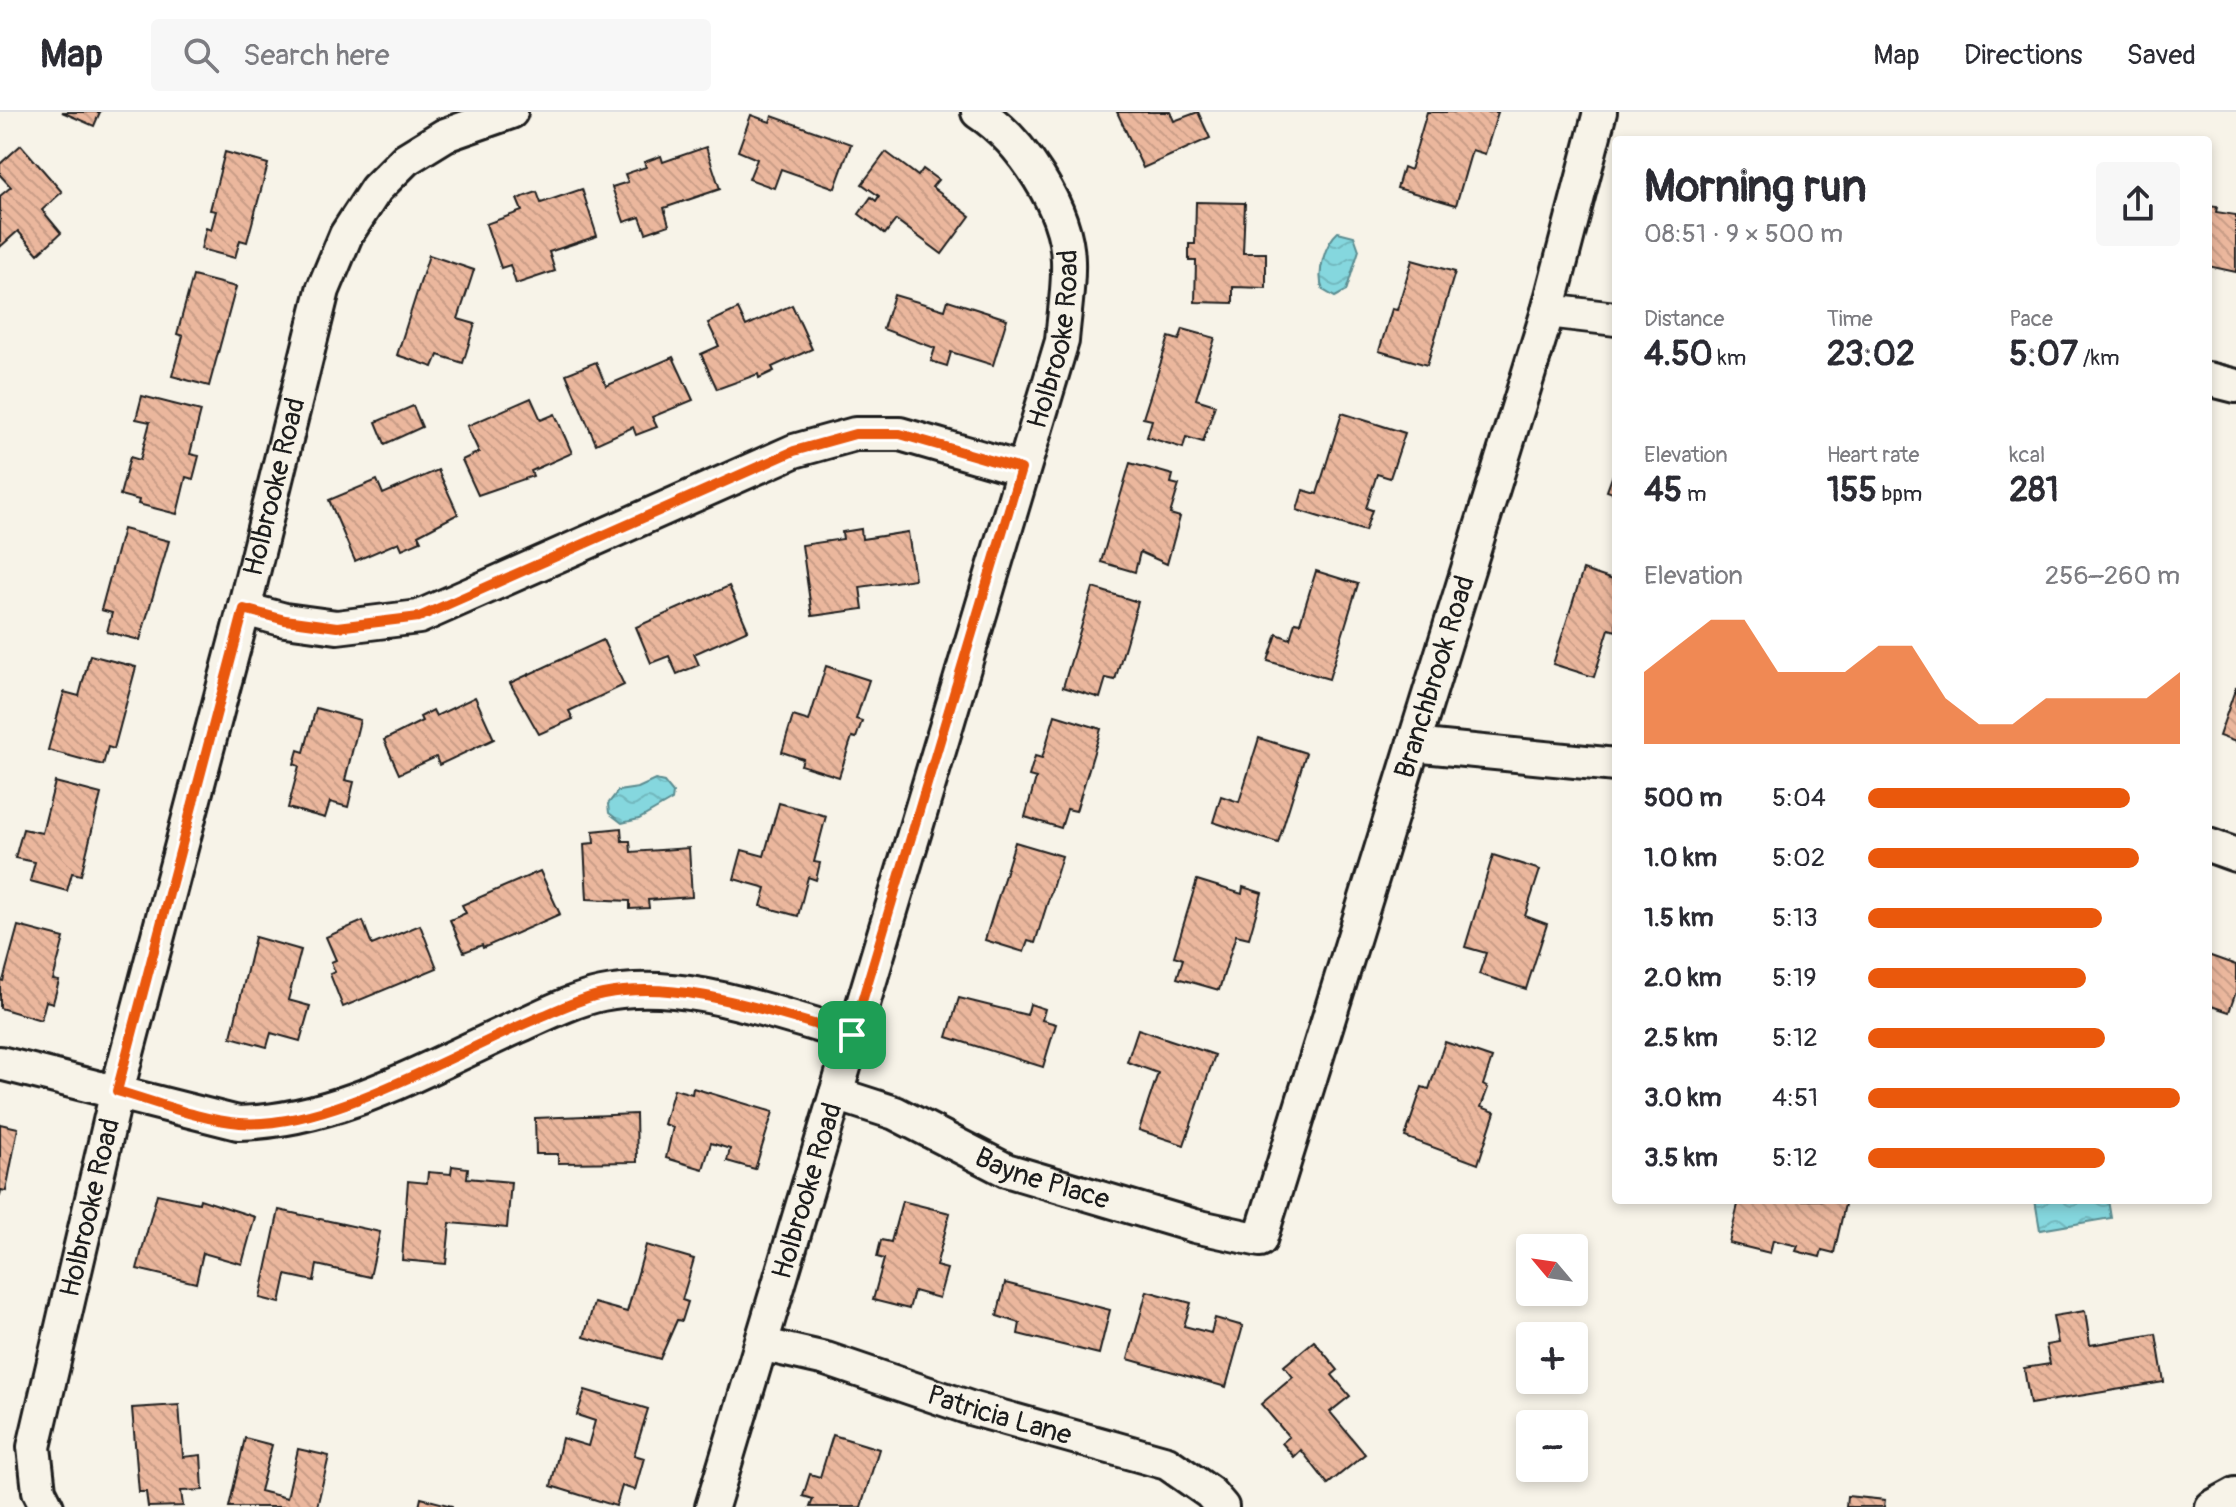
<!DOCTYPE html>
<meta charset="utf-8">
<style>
body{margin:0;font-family:Pangolin,sans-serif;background:#f7f7f7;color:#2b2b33;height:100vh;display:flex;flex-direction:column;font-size:30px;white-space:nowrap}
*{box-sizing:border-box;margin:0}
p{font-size:26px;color:#7c7c81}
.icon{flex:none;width:44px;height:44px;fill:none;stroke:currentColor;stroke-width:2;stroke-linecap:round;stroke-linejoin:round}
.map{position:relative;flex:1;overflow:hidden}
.sheet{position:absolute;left:1612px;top:24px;width:600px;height:1068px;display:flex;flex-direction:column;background:#fff;border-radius:8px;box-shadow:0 4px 12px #0003}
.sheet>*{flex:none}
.needle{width:52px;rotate:299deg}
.tools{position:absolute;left:1516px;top:1122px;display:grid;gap:16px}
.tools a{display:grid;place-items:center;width:72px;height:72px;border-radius:8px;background:#fff;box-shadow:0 4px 12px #0003;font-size:40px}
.pin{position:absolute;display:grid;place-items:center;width:68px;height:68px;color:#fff;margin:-34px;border-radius:16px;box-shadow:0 4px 12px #0006}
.round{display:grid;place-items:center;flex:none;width:84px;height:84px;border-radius:8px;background:#f7f7f7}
.headline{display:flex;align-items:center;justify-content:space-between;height:136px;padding:0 32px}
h1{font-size:44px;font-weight:800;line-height:60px}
.stats{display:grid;grid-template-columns:repeat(3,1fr);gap:12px;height:136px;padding:8px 32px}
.stats div{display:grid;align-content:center}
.stats b{font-size:34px;font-weight:800}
.stats small{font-size:22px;font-weight:400}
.stats p{font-size:22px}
.chart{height:224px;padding:16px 32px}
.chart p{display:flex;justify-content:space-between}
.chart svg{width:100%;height:144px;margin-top:8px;fill:#ea580c;opacity:.7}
ul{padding:0 32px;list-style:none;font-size:26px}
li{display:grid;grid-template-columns:128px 96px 1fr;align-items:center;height:60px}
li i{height:20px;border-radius:10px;background:#ea580c}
header{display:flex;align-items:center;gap:48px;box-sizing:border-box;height:112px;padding:0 40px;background:#fff;border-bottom:2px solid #e1e1e2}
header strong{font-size:38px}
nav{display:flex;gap:44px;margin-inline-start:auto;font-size:28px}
.search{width:560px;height:72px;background:#f7f7f7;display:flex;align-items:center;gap:20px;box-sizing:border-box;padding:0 28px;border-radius:8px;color:#7c7c81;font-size:30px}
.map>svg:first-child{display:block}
.water{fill:url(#water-waves);stroke:#5b8c90;stroke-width:2}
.building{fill:url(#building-back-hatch);stroke:#1c1c1c;stroke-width:2}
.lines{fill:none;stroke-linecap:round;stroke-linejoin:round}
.street-casing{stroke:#1c1c1c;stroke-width:38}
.street{stroke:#f7f3e8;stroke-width:32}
.route-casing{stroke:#fff;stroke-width:16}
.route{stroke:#ea580c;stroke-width:10}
.labels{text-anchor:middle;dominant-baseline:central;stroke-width:6;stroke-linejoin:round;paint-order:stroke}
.street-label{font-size:28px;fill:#1c1c1c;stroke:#f7f3e8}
</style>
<header>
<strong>Map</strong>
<div class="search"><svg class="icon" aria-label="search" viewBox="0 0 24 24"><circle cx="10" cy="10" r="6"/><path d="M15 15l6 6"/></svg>Search here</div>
<nav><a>Map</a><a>Directions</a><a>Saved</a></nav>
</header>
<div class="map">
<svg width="2236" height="1395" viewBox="0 0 2236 1395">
<defs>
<pattern id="water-waves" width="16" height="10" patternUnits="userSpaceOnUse" patternTransform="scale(2)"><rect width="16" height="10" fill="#85d7de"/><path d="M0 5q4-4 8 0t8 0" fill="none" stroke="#72b8be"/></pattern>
<pattern id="building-back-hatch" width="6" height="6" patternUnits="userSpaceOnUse" patternTransform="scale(2)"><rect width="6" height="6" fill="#ebb79d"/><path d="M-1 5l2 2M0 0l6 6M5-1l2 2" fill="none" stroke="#c99d87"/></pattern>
</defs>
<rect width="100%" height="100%" fill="#f7f3e8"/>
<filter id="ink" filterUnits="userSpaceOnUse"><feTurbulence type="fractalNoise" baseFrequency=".0125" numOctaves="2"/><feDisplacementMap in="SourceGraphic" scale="16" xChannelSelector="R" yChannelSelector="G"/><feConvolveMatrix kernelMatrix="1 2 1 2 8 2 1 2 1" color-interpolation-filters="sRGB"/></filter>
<g filter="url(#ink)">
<g class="water">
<path d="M1338 120 1354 124 1359 138 1346 179 1335 185 1323 178C1316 162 1325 131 1338 120Z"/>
<polygon points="655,668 664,670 673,681 672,688 639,707 622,711 609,701 608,692 618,679 638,676"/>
<polygon points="2035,1088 2108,1088 2111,1106 2040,1118"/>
</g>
<g class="building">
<polygon points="62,0 100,0 94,14"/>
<polygon points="1117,0 1170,0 1174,9 1198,0 1210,26 1143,56"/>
<polygon points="1427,0 1498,0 1485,42 1472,38 1456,93 1397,76 1403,55 1410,58"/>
<polygon points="751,3 770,10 772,4 851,32 835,76 781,57 774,76 749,67 757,47 738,39"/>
<polygon points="21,33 62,80 42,98 61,121 38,142 18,119 0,135 0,84 11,75 0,63 0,52"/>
<polygon points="706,35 720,77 664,96 669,113 646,121 640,105 624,110 612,75 628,70 625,62 646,55 644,50 661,44 663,50"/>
<polygon points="225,40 268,52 247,130 240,128 235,146 201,137 206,116 211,118 216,99 210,98"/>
<polygon points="886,40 918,64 923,57 938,68 932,75 970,104 942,142 896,108 885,122 859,102 871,85 876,89 879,84 862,72"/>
<polygon points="582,77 597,124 549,140 555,159 516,172 510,153 501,156 486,112 522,99 517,87 537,80 541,91"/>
<polygon points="1196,90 1245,91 1243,141 1266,141 1266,176 1233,175 1233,191 1195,190 1196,149 1189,149 1189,132 1195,132"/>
<polygon points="2208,94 2217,95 2216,100 2236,103 2236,160 2208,154"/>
<polygon points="429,143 474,158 458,207 475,212 463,251 438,243 433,255 397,243"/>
<polygon points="1412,148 1455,160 1427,253 1379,239 1392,197 1397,198"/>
<polygon points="193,164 236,175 209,274 172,264 183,224 177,222"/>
<polygon points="894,183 945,198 948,188 1007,207 993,253 951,240 947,254 931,249 935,236 883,217"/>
<polygon points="792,193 812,237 772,255 774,259 759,266 758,262 717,277 701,242 719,234 708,211 738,197 746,214"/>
<polygon points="1183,217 1215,226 1196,287 1215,293 1203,330 1186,325 1183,336 1147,325 1152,308 1143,306 1169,225 1179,228"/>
<polygon points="673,245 693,288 652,305 657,315 636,323 633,315 596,332 566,262 596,250 606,274"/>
<polygon points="142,284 201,299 190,342 199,344 193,367 186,365 177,402 138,392 139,388 120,383 130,345 140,348 150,310 136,307"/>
<polygon points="531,286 541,308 555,302 572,341 531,359 533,364 478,383 462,348 479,340 467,314"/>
<polygon points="413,294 422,315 385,332 376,310"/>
<polygon points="1342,301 1405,321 1390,366 1377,362 1366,396 1372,398 1365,419 1297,398 1303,378 1317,382"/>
<polygon points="1130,351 1173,363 1171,371 1179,373 1170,402 1180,405 1167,452 1140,440 1135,460 1101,450"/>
<polygon points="1616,354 1616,382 1607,379"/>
<polygon points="438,358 458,402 418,423 421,429 402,437 399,430 355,449 329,388 377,368 383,382"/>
<polygon points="123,417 169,429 140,528 107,520 112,501 101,498"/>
<polygon points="861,417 862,427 908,420 915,467 860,475 863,497 812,504 802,433 843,427 842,420"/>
<polygon points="1583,458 1616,469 1616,519 1609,517 1594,565 1553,552"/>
<polygon points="1316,459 1358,472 1329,567 1268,549 1277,522 1290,527 1295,510 1300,511"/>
<polygon points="729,474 748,518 694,542 699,553 677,562 669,544 651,551 636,515"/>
<polygon points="1093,476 1138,490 1115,568 1106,566 1100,586 1063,575"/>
<polygon points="603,528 624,573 569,599 573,607 539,622 510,571"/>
<polygon points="90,543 136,555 114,637 108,635 103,653 48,638 64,580 79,584"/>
<polygon points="826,554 869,568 856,607 862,609 856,626 852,625 839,665 801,653 803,647 782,640 793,604 809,609"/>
<polygon points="2236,575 2236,630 2219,624"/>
<polygon points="475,585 494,627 439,653 436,645 399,662 384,628 422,609 420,605 433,598 436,604"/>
<polygon points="316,596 360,608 345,668 354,670 348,695 330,690 325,706 288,696 299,654 294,652 298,638 304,640"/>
<polygon points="1055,603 1101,617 1076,699 1067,697 1061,716 1025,705 1036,666 1029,664 1035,644 1042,646"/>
<polygon points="1259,626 1306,641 1278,731 1213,710 1221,684 1239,690"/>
<polygon points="55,670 101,682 81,763 72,761 67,779 30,769 35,750 15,746 23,717 42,721"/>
<polygon points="779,691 826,704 814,750 820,751 816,768 808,765 798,804 761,794 766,776 734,767 742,738 764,744"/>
<polygon points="621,716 622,729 630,729 631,740 689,736 692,785 648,788 649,796 630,797 630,789 587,787 584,732 594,731 593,719"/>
<polygon points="1015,730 1062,744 1035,831 1028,829 1024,840 985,828"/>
<polygon points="1493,743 1540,758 1525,804 1547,812 1526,877 1479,862 1486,841 1465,835"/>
<polygon points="540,759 560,802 483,836 482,833 464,840 450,808 466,801 462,793"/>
<polygon points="1197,768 1242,782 1243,775 1262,781 1249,826 1236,823 1219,878 1177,866 1183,847 1174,844"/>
<polygon points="363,809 372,833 420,813 437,856 343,895 330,862 335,860 331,850 336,848 326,825"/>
<polygon points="18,814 64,826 53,868 59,869 53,891 46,889 41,908 0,896 0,868 3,869"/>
<polygon points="255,825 301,838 288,888 310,894 300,929 271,921 267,935 231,925"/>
<polygon points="2208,843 2236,853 2236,880 2229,900 2208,893"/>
<polygon points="959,886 1027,903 1030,892 1045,897 1042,908 1056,912 1043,955 947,925"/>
<polygon points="1138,917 1215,943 1184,1033 1139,1018 1158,961 1127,950"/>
<polygon points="1445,930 1492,946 1483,973 1488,976 1481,995 1495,1000 1478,1052 1405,1025 1422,975 1429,977"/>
<polygon points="693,976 773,1000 755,1057 727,1049 730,1037 711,1031 703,1057 666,1046 673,1015 664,1012 674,977 692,982"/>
<polygon points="636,1002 637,1050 558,1051 558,1042 536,1042 535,1006"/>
<polygon points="0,1012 18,1016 6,1079 1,1078 0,1084"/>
<polygon points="452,1054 468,1056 467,1066 511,1070 507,1116 450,1111 446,1152 402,1148 408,1069 427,1071 428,1060 451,1062"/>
<polygon points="157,1082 199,1091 200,1087 255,1105 242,1152 203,1141 196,1171 137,1157"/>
<polygon points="1739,1088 1846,1088 1834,1141 1822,1138 1820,1145 1796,1139 1798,1134 1773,1128 1770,1141 1729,1131"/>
<polygon points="902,1089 950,1101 936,1154 947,1157 939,1186 914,1179 909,1197 873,1188 884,1147 877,1145 881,1128 891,1130"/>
<polygon points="279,1098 380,1120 370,1165 317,1153 314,1169 286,1163 280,1191 260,1186"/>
<polygon points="646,1133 694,1147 682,1188 688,1190 682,1209 677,1208 660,1247 584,1225 594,1191 627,1200"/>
<polygon points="1005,1171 1110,1198 1099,1242 1018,1222 1020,1211 997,1204"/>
<polygon points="1147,1179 1191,1191 1184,1214 1211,1221 1215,1206 1243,1214 1226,1275 1128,1247"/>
<polygon points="2085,1199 2090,1233 2156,1222 2164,1270 2030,1292 2024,1256 2050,1252 2046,1233 2058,1231 2053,1204"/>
<polygon points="1314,1229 1338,1258 1332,1263 1350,1284 1330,1300 1365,1342 1328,1372 1301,1338 1294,1345 1282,1331 1289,1325 1261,1292 1293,1265 1284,1254"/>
<polygon points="585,1278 648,1297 634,1343 644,1346 635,1378 622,1374 616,1394 551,1374 562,1326 588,1334 595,1309 577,1303"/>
<polygon points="179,1293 183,1345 201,1343 203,1378 181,1379 183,1394 148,1395 146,1380 139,1380 132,1296"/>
<polygon points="833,1323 879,1337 861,1395 810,1395 813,1387 803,1384 810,1362 820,1365"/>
<polygon points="245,1326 272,1333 260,1379 287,1386 298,1337 329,1344 317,1395 229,1395"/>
<polygon points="1847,1384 1885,1388 1884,1395 1846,1395"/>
<polygon points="421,1386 452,1394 452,1395 419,1395"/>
</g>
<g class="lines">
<defs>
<g id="street">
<polyline points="1548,199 1616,207"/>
<polyline points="2208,267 2236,274"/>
<polyline points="244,497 285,508 337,515 419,505 794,339 855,322 900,322 1021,357"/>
<polyline points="1413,633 1616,653"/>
<polyline points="2208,733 2236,743"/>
<path d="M0 951 238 1011C338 1009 428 955 517 915 544 903 573 888 602 882 683 865 774 902 852 923"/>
<path id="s1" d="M836 982 895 1001 1006 1058 1195 1114 1260 1128 1548 199 1600 0"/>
<path id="s2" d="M764 1233 826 1247 970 1296 1167 1351 1210 1381 1222 1395"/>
<path id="s3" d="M47 1395 39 1379 34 1335 117 979 244 497 323 178 346 123 376 77 406 47 445 23 511 0"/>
<path id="s4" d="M712 1395 1062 229C1064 203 1069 175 1068 149 1067 96 1021 28 978 0"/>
<polyline points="2212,1395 2236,1382"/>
</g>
</defs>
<use href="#street" class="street-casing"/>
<use href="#street" class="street"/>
</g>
</g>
<g class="lines" filter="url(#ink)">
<defs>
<path id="route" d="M855 322H900L1021 357 852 923C774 902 684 866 603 882 581 886 560 897 540 905 457 939 329 1018 240 1011 200 1008 156 990 117 979L244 497 285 508 337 515 419 505 794 339Z"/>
</defs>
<use href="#route" class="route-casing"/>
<use href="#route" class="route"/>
</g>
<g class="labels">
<g class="street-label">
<text stroke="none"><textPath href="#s4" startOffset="1218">Holbrooke Road</textPath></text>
<text stroke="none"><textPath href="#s3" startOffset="1052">Holbrooke Road</textPath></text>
<text stroke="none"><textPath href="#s1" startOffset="1040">Branchbrook Road</textPath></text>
<text stroke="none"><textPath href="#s1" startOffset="224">Bayne Place</textPath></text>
<text stroke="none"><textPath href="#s4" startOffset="330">Holbrooke Road</textPath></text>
<text stroke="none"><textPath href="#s3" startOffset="308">Holbrooke Road</textPath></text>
<text stroke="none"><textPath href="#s2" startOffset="246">Patricia Lane</textPath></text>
</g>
</g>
</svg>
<div class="tools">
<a><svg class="needle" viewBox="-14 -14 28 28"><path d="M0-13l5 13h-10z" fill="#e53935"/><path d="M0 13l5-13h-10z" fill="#7c7c81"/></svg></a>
<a>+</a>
<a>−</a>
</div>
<div class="pin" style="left:852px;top:923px;background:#1e9e55"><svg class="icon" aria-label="arrive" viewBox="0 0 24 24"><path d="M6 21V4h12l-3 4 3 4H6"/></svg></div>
<section class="sheet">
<div class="headline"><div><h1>Morning run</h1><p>08:51 · 9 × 500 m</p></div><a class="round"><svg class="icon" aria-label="share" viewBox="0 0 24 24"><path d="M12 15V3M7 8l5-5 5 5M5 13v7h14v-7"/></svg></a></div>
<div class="stats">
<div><p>Distance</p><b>4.50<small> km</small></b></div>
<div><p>Time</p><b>23:02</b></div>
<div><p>Pace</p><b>5:07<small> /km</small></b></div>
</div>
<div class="stats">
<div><p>Elevation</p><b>45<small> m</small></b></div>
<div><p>Heart rate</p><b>155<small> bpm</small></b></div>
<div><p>kcal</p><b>281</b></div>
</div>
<div class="chart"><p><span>Elevation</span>256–260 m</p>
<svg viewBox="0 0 160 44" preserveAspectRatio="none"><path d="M0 44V22L10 14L20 6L30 6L40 22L50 22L60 22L70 14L80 14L90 30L100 38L110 38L120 30L130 30L140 30L150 30L160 22V44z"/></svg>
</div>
<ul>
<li><b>500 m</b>5:04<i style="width:84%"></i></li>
<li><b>1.0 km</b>5:02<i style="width:87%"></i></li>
<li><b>1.5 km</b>5:13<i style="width:75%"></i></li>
<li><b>2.0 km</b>5:19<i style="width:70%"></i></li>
<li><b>2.5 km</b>5:12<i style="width:76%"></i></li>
<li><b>3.0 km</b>4:51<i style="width:100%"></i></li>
<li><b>3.5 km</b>5:12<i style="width:76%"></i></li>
</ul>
</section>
</div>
